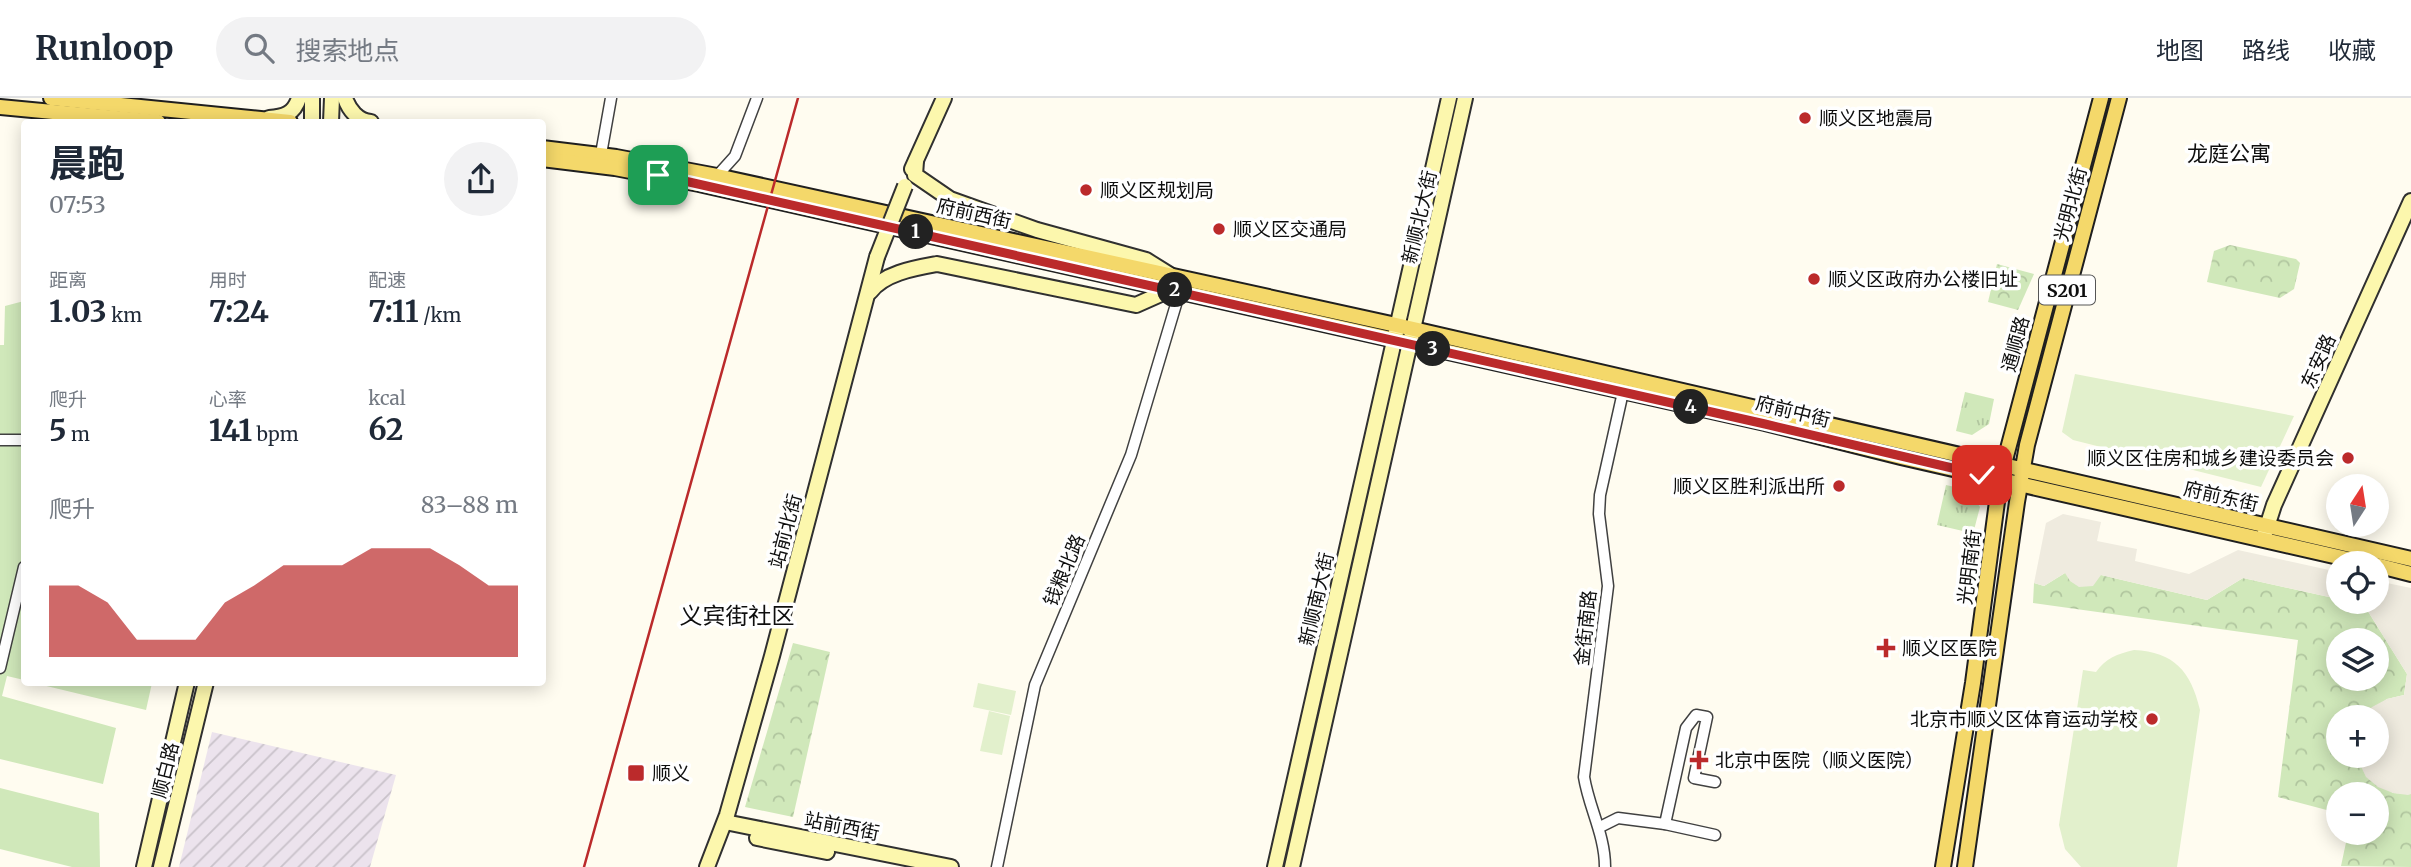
<!DOCTYPE html>
<html lang="zh">
<meta charset="utf-8">
<style>
body{margin:0;font-family:Merriweather,"Noto Sans SC",serif;background:#f2f2f3;color:#1f2937;height:100vh;display:flex;flex-direction:column;font-size:26px;white-space:nowrap}
*{box-sizing:border-box;margin:0}
p{font-size:23px;color:#747a83}
.icon{flex:none;width:38px;height:38px;fill:none;stroke:currentColor;stroke-width:2;stroke-linecap:round;stroke-linejoin:round}
.map{position:relative;flex:1;overflow:hidden}
.side{position:absolute;left:21px;top:21px;width:525px;height:567px;display:flex;flex-direction:column;background:#fff;border-radius:7px;box-shadow:0 4px 18px #0003}
.side>*{flex:none}
.needle{width:46px;rotate:12deg}
.buttons{position:absolute;left:2326px;top:376px;display:grid;gap:14px}
.buttons a{display:grid;place-items:center;width:63px;height:63px;border-radius:50%;background:#fff;box-shadow:0 4px 18px #0003;font-size:35px}
.pin{position:absolute;display:grid;place-items:center;width:60px;height:60px;color:#fff;margin:-30px;border-radius:14px;box-shadow:0 4px 10px #0006}
.km{position:absolute;width:35px;height:35px;margin:-18px;border-radius:50%;background:#222;color:#fff;font-size:19px;line-height:35px;text-align:center}
.round{display:grid;place-items:center;flex:none;width:74px;height:74px;border-radius:37px;background:#f2f2f3}
.headline{display:flex;align-items:center;justify-content:space-between;height:119px;padding:0 28px}
h1{font-size:38px;font-weight:700;line-height:52px}
.metrics{display:grid;grid-template-columns:repeat(3,1fr);gap:10px;height:119px;padding:7px 28px}
.metrics div{display:grid;align-content:center}
.metrics b{font-size:30px;font-weight:700}
.metrics small{font-size:19px;font-weight:400}
.metrics p{font-size:19px}
.chart{height:196px;padding:14px 28px}
.chart p{display:flex;justify-content:space-between}
.chart svg{width:100%;height:126px;margin-top:7px;fill:#bb2a2b;opacity:.7}
header{display:flex;align-items:center;gap:42px;box-sizing:border-box;height:98px;padding:0 35px;background:#fff;border-bottom:2px solid #e0e1e3}
header strong{font-size:33px}
nav{display:flex;gap:38px;margin-inline-start:auto;font-size:24px}
.search{width:490px;height:63px;background:#f2f2f3;display:flex;align-items:center;gap:18px;box-sizing:border-box;padding:0 24px;border-radius:38px;color:#747a83;font-size:26px}
.map>svg:first-child{display:block}
.industrial{fill:url(#industrial-furrows)}
.grass{fill:url(#grass-tufts)}
.park{fill:url(#park-crowns);fill-rule:evenodd}
.garden{fill:#d0e8ba}
.pitch{fill:#e2f0cc}
.plaza{fill:#efebdf}
.lines{fill:none;stroke-linecap:round;stroke-linejoin:round}
.street-casing{stroke:#414141;stroke-width:13}
.secondary-casing{stroke:#303030;stroke-width:18}
.primary-casing{stroke:#1f1f1f;stroke-width:18}
.street{stroke:#fff;stroke-width:10}
.secondary{stroke:#fcf7ad;stroke-width:14}
.primary{stroke:#f4d86a;stroke-width:14}
.rail{stroke:#bb2a2b;stroke-width:2.5}
.secondary-bridge-casing{stroke:#303030;stroke-width:18;stroke-linecap:butt}
.secondary-bridge{stroke:#fcf7ad;stroke-width:14}
.route-casing{stroke:#fff;stroke-width:14}
.route{stroke:#bb2a2b;stroke-width:9}
.poi-dot{fill:#bb2a2b;stroke:#fff;stroke-width:2.5}
.labels{text-anchor:middle;dominant-baseline:central;stroke-width:7;stroke-linejoin:round;paint-order:stroke}
.shield{fill:#fff;stroke:#565656;stroke-width:2}
.shield-label{font-size:18px;font-weight:bold;fill:#0e0e0e}
.poi-label{font-size:19px;fill:#0e0e0e;stroke:#fff;text-anchor:start}
.street-label{font-size:19px;fill:#0e0e0e;stroke:#fff}
.neighbourhood-label{font-size:21px;fill:#0e0e0e;stroke:#fff}
.quarter-label{font-size:23px;fill:#0e0e0e;stroke:#fff}
</style>
<header>
<strong>Runloop</strong>
<div class="search"><svg class="icon" aria-label="search" viewBox="0 0 24 24"><circle cx="10" cy="10" r="6"/><path d="M15 15l6 6"/></svg>搜索地点</div>
<nav><a>地图</a><a>路线</a><a>收藏</a></nav>
</header>
<div class="map">
<svg width="2411" height="769" viewBox="0 0 2411 769">
<defs>
<pattern id="industrial-furrows" width="10" height="10" patternUnits="userSpaceOnUse" patternTransform="scale(1.75)"><rect width="10" height="10" fill="#ece3ed"/><path d="M-1 1l2-2M0 10L10 0M9 11l2-2" fill="none" stroke="#c9c2ca"/></pattern>
<pattern id="grass-tufts" width="24" height="20" patternUnits="userSpaceOnUse" patternTransform="scale(1.75)"><rect width="24" height="20" fill="#d0e8ba"/><path d="M3 7l-1-3M5 7V3M7 7l1-3M15 17l-1-3M17 17v-4M19 17l1-3" fill="none" stroke="#b1c69f"/></pattern>
<pattern id="park-crowns" width="20" height="18" patternUnits="userSpaceOnUse" patternTransform="scale(1.75)"><rect width="20" height="18" fill="#d0e8ba"/><path d="M2 6a3 3 0 1 1 6 0M12 15a3 3 0 1 1 6 0" fill="none" stroke="#b1c69f"/></pattern>
</defs>
<rect width="100%" height="100%" fill="#fffcf0"/>
<polygon class="industrial" points="212,634 396,677 370,769 179,769"/>
<g class="grass">
<polygon points="1965,294 1994,301 1989,326 1972,337 1956,333"/>
<polygon points="1946,387 1968,392 1980,409 1974,432 1964,430 1963,433 1937,427"/>
</g>
<g class="park">
<polygon points="2230,147 2296,161 2300,165 2294,191 2280,200 2207,184 2214,153"/>
<polygon points="1997,166 2034,176 2018,212 1988,204"/>
<path d="M2065 475 2101 477 2207 502 2243 480 2338 501V504L2364 507 2407 576 2404 597 2387 601 2363 619 2338 620V658H2356L2358 666 2393 695 2411 696V769L2341 768 2348 735H2376V696H2338V715L2278 699 2298 542 2033 505 2034 485 2044 488ZM2338 542H2376V581H2338Z"/>
<polygon points="793,545 830,554 793,719 745,709"/>
</g>
<g class="garden">
<polygon points="24,203 24,582 7,578 2,598 116,630 103,686 0,661 0,247 4,247 5,208"/>
<polygon points="34,585 151,584 152,585 146,612"/>
<polygon points="0,690 99,715 100,769 72,769 0,751"/>
</g>
<g class="pitch">
<polygon points="2075,276 2294,318 2261,389 2073,342 2062,334"/>
<path d="M2134 552C2174 554 2191 573 2200 612L2177 769H2081L2065 751 2059 727 2083 572 2096 574C2106 560 2117 556 2134 552Z"/>
<polygon points="978,585 1016,593 1011,617 973,609"/>
<polygon points="989,613 1010,618 1002,657 980,653"/>
</g>
<g class="plaza">
<polygon points="2063,416 2101,424 2097,443 2137,451 2135,463 2189,476 2238,452 2338,474 2338,501 2243,480 2207,502 2101,477 2093,488 2079,489 2070,483 2065,475 2044,488 2034,485 2046,425"/>
<polygon points="2377,483 2411,490 2411,696 2408,697 2393,695 2378,689 2366,679 2356,658 2376,658 2376,620 2363,619 2372,609 2387,601 2404,597 2407,576 2364,507 2350,504 2376,504"/>
</g>
<g class="lines">
<defs>
<g id="street">
<polyline points="601,56 611,0"/>
<polyline points="717,78 735,58 757,0"/>
<polyline points="0,342 24,342"/>
<polyline points="0,570 24,469"/>
<polyline points="1665,726 1686,630 1696,617 1707,619 1694,680 1715,684"/>
<polyline points="1600,729 1618,720 1665,726 1715,737"/>
<polyline points="997,769 1035,587 1131,357 1180,193"/>
<path d="M1605 769C1605 737 1589 710 1584 679L1608 488 1599 416 1600 397 1623 294"/>
</g>
<g id="secondary">
<path d="M345 0C349 12 358 23 371 24"/>
<path d="M269 20C284 19 294 16 299 0"/>
<polyline points="312,24 312,0"/>
<polyline points="331,24 332,0"/>
<polyline points="916,63 915,77 950,101 1037,132 1146,162 1170,177"/>
<polyline points="912,71 944,0"/>
<path d="M870 194C884 175 915 170 937 166L1136 207 1172 191"/>
<polyline points="2264,438 2274,407 2411,103"/>
<polyline points="725,724 951,769"/>
<polyline points="757,740 827,754"/>
<polyline points="144,769 187,584"/>
<polyline points="161,769 206,584"/>
<polyline points="707,769 727,717 772,558 877,159"/>
<polyline points="1275,769 1449,0"/>
<polyline points="1292,769 1465,0"/>
</g>
<g id="primary">
<polyline points="51,0 290,24"/>
<polyline points="0,9 158,24"/>
<polyline points="542,50 616,59 717,78 1396,227 2411,461"/>
<polyline points="542,61 615,70 699,86 1765,325 1901,359 2369,466"/>
<polyline points="2376,467 2411,476"/>
<polyline points="1943,769 1973,585 2000,381 2101,0"/>
<polyline points="1965,769 2017,404 2027,347 2119,0"/>
</g>
</defs>
<use href="#street" class="street-casing"/>
<use href="#secondary" class="secondary-casing"/>
<use href="#primary" class="primary-casing"/>
<use href="#street" class="street"/>
<use href="#secondary" class="secondary"/>
<use href="#primary" class="primary"/>
<polyline class="rail" points="584,769 798,0"/>
<defs>
<polyline id="secondary-bridge" points="877,159 905,88"/>
</defs>
<use href="#secondary-bridge" class="secondary-bridge-casing"/>
<use href="#secondary-bridge" class="secondary-bridge"/>
</g>
<g class="lines">
<defs>
<polyline id="route" points="658,77 1765,326 1982,377"/>
</defs>
<use href="#route" class="route-casing"/>
<use href="#route" class="route"/>
</g>
<g class="poi-dot">
<circle cx="1805" cy="20" r="7"/>
<circle cx="1086" cy="92" r="7"/>
<circle cx="1219" cy="131" r="7"/>
<circle cx="1814" cy="181" r="7"/>
<circle cx="2348" cy="360" r="7"/>
<circle cx="1839" cy="388" r="7"/>
<path d="M1882.5 539.5h7v7h7v7h-7v7h-7v-7h-7v-7h7z"/>
<circle cx="2152" cy="621" r="7"/>
<path d="M1695.5 651.5h7v7h7v7h-7v7h-7v-7h-7v-7h7z"/>
<rect x="627" y="666" width="18" height="18" rx="3.5"/>
</g>
<g class="labels">
<rect class="shield" x="2039" y="177.5" width="56" height="29" rx="5"/>
<g class="shield-label">
<text x="2067" y="192">S201</text>
</g>
<g class="poi-label">
<text x="1819" y="20">顺义区地震局</text>
<text x="1100" y="92">顺义区规划局</text>
<text x="1233" y="131">顺义区交通局</text>
<text x="1828" y="181">顺义区政府办公楼旧址</text>
<text x="2334" y="360" text-anchor="end">顺义区住房和城乡建设委员会</text>
<text x="1825" y="388" text-anchor="end">顺义区胜利派出所</text>
<text x="1902" y="550">顺义区医院</text>
<text x="2138" y="621" text-anchor="end">北京市顺义区体育运动学校</text>
<text x="1715" y="662">北京中医院（顺义医院）</text>
<text x="652" y="675">顺义</text>
</g>
<g class="street-label">
<text transform="translate(2070 106) rotate(-75)">光明北街</text>
<text transform="translate(974 115) rotate(13)">府前西街</text>
<text transform="translate(1419 119) rotate(-77)">新顺北大街</text>
<text transform="translate(2015 246) rotate(-75)">通顺路</text>
<text transform="translate(2318 263) rotate(-66)">东安路</text>
<text transform="translate(1793 313) rotate(14)">府前中街</text>
<text transform="translate(2221 398) rotate(13)">府前东街</text>
<text transform="translate(785 433) rotate(-75)">站前北街</text>
<text transform="translate(1969 469) rotate(-83)">光明南街</text>
<text transform="translate(1064 472) rotate(-67)">钱粮北路</text>
<text transform="translate(1316 501) rotate(-77)">新顺南大街</text>
<text transform="translate(1585 530) rotate(-84)">金街南路</text>
<text transform="translate(165 672) rotate(-76)">顺白路</text>
<text transform="translate(842 728) rotate(11)">站前西街</text>
</g>
<g class="neighbourhood-label">
<text x="2229" y="55">龙庭公寓</text>
</g>
<g class="quarter-label">
<text x="737" y="517">义宾街社区</text>
</g>
</g>
</svg>
<div class="buttons">
<a><svg class="needle" viewBox="-14 -14 28 28"><path d="M0-13l5 13h-10z" fill="#e53935"/><path d="M0 13l5-13h-10z" fill="#747a83"/></svg></a>
<a><svg class="icon" aria-label="locate" viewBox="0 0 24 24"><circle cx="12" cy="12" r="6"/><path d="M12 2v4M12 18v4M2 12h4M18 12h4"/></svg></a>
<a><svg class="icon" aria-label="layers" viewBox="0 0 24 24"><path d="M12 4l9 5-9 5-9-5zM3 14l9 5 9-5"/></svg></a>
<a>+</a>
<a>−</a>
</div>
<div class="pin" style="left:658px;top:77px;background:#1e9e55"><svg class="icon" aria-label="arrive" viewBox="0 0 24 24"><path d="M6 21V4h12l-3 4 3 4H6"/></svg></div>
<div class="pin" style="left:1982px;top:377px;background:#d93025"><svg class="icon" aria-label="check" viewBox="0 0 24 24"><path d="M5 12l5 5 9-10"/></svg></div>
<b class="km" style="left:916px;top:134px">1</b>
<b class="km" style="left:1175px;top:192px">2</b>
<b class="km" style="left:1433px;top:251px">3</b>
<b class="km" style="left:1691px;top:309px">4</b>
<section class="side">
<div class="headline"><div><h1>晨跑</h1><p>07:53</p></div><a class="round"><svg class="icon" aria-label="share" viewBox="0 0 24 24"><path d="M12 15V3M7 8l5-5 5 5M5 13v7h14v-7"/></svg></a></div>
<div class="metrics">
<div><p>距离</p><b>1.03<small> km</small></b></div>
<div><p>用时</p><b>7:24</b></div>
<div><p>配速</p><b>7:11<small> /km</small></b></div>
</div>
<div class="metrics">
<div><p>爬升</p><b>5<small> m</small></b></div>
<div><p>心率</p><b>141<small> bpm</small></b></div>
<div><p>kcal</p><b>62</b></div>
</div>
<div class="chart"><p><span>爬升</span>83–88 m</p>
<svg viewBox="0 0 160 44" preserveAspectRatio="none"><path d="M0 44V19L10 19L20 25L30 38L40 38L50 38L60 25L70 19L80 12L90 12L100 12L110 6L120 6L130 6L140 12L150 19L160 19V44z"/></svg>
</div>
</section>
</div>
